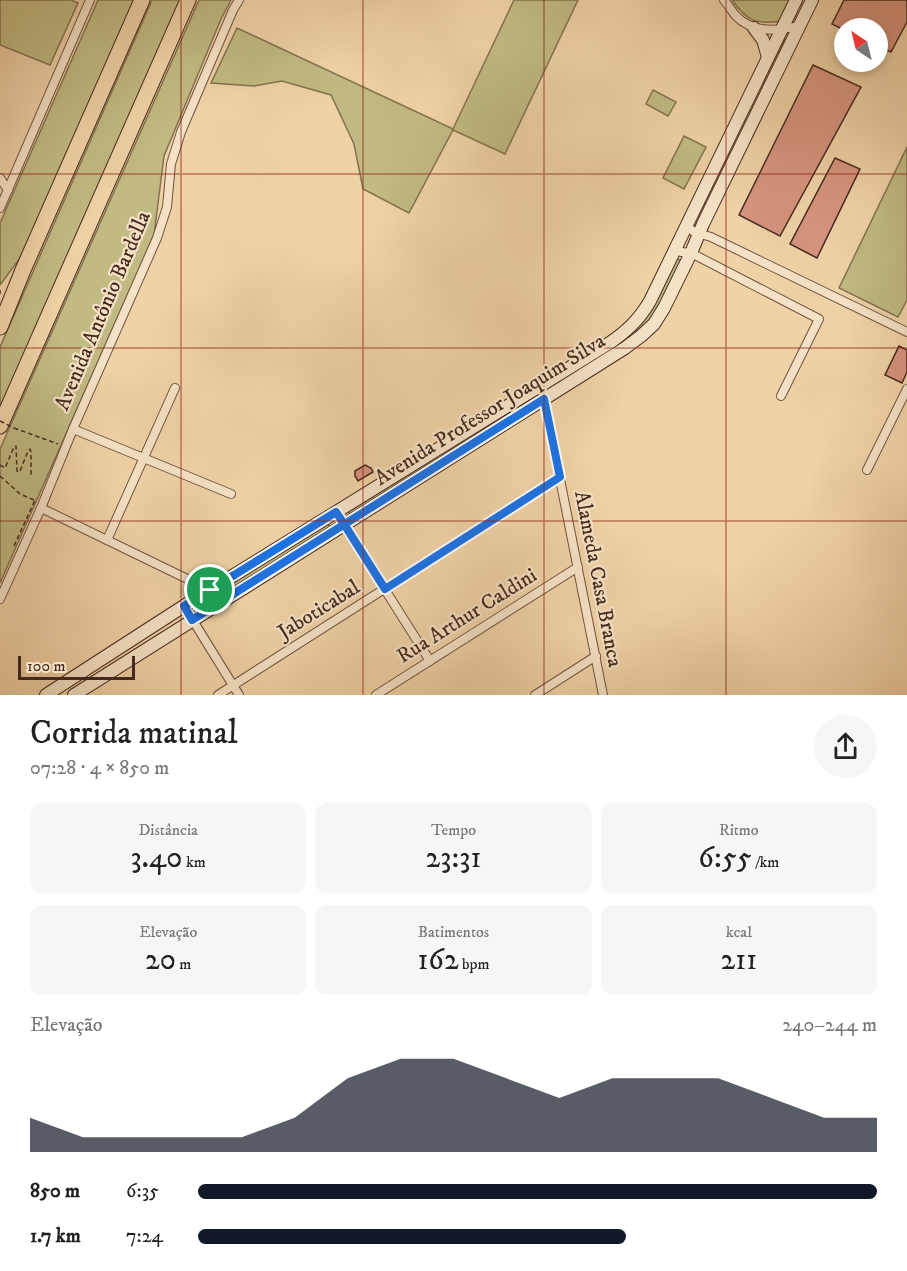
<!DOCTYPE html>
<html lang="pt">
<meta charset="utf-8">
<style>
body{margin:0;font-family:"IM FELL DW Pica",serif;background:#f6f6f6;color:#222;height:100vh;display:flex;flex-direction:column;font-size:22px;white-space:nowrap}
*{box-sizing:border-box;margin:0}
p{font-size:20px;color:#767676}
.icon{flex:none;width:33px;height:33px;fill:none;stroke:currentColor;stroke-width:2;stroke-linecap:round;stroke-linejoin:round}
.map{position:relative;height:695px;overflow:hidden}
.details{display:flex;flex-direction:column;background:#fff;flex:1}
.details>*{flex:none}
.needle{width:39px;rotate:325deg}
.controls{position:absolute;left:834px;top:18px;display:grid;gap:12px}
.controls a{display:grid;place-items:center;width:54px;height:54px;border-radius:50%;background:#fff;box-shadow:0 3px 9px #0003;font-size:30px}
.scale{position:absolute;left:18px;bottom:15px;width:117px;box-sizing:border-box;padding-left:6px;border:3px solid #45291d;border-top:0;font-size:16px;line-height:21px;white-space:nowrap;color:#45291d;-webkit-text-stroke:4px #f5e2c6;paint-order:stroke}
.pin{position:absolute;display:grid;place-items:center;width:51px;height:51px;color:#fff;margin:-26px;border:3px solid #fff;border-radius:50%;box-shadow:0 2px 6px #0007}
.round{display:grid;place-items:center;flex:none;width:63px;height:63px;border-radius:32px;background:#f6f6f6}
.summary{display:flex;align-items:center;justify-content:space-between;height:102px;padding:0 30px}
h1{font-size:33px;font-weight:600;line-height:45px}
.stats{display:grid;grid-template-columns:repeat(3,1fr);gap:9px;height:102px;padding:6px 30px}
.stats div{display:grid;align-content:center;border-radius:12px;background:#f6f6f6;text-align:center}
.stats b{font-size:30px;font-weight:600}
.stats small{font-size:16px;font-weight:400}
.stats p{font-size:16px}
.chart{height:168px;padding:12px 30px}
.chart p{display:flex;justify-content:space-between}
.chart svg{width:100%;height:108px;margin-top:6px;fill:#111827;opacity:.7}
ul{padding:0 30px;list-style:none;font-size:20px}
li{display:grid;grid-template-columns:96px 72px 1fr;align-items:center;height:45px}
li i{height:15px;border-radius:8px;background:#111827}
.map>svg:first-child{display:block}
.green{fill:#c1ba82;stroke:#837250;stroke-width:1.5}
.building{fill:#d6947e;stroke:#45291d;stroke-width:1.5}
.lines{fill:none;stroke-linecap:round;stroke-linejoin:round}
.minor-casing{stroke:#705340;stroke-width:10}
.secondary-casing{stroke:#45291d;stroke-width:14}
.motorway-casing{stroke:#45291d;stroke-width:17}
.path{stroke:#45291d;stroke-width:1.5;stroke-dasharray:4.5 3;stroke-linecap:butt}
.minor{stroke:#f5e2c6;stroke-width:8}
.secondary{stroke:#f5e2c6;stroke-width:12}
.motorway{stroke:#f0d2a7;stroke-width:15}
.path-bridge{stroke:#45291d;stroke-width:1.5;stroke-dasharray:4.5 3;stroke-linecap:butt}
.route-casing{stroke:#fff;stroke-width:12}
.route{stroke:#1a73e8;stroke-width:8}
.grid{fill:none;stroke:#8f2418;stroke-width:1.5;stroke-opacity:0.55}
.labels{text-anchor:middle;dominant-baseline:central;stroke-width:4.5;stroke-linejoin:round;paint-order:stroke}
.street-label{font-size:21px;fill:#45291d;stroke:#f5e2c6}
</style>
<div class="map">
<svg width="907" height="695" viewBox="0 0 907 695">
<rect width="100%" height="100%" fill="#f0d2a7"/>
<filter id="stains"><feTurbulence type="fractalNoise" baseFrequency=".00333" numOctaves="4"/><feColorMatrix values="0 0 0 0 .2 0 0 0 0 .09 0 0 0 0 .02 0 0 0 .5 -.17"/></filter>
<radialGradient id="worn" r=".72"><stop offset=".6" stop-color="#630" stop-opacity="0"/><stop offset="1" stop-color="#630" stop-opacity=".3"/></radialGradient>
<g class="green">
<polygon points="0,0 71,0 78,3 50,65 0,45"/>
<polygon points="98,0 134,0 23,254 0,285 0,223"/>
<polygon points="152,0 180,0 0,411 0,347"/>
<polygon points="199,0 231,0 221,19 164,156 154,235 0,583 0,449"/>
<polygon points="514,0 578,0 505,154 453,130 409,213 363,189 354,144 331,95 282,81 254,86 211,83 237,28 453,129"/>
<path d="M732 0H792L782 21C756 25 747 21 732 0Z"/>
<polygon points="784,40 788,41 702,221 697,214 751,103"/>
<polygon points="653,90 676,102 668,116 646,104"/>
<polygon points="684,136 706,147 684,189 663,178"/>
<polygon points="907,147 907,300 898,317 839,288"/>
<polygon points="677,258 682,262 656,314 643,329 352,515 347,511 620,341"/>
<polygon points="325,524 328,524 331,528 200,610 196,606"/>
</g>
<g class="building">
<polygon points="844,0 907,0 907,22 891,52 878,46 878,28 844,28 844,30 832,24"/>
<polygon points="813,65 861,87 780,236 739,215"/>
<polygon points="835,158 860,169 817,258 790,244"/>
<polygon points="899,346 907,350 907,372 902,383 885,375"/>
<polygon points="365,465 371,468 373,472 358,481 355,476 355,471"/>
</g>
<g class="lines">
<defs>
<g id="minor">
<path d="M724 0C728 5 732 11 736 16 753 34 780 31 801 25"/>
<polyline points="0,178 8,190"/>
<polyline points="0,208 90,0"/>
<polyline points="687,226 694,232 711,237 907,332"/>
<polyline points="677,247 681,252 691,253 819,319 781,396"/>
<polyline points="544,399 603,695"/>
<polyline points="73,429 231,494"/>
<polyline points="867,470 907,389"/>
<polyline points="41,508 210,590"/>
<polyline points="336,512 430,661"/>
<polyline points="107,540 175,388"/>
<polyline points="0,599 41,508 73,429 157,238 167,207 171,164 181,132 233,10 239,0"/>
<polyline points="184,606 239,695"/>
<polyline points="218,695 560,477"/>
<polyline points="376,695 578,567"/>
<polyline points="535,695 596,656"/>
</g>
<g id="secondary">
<polyline points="754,28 763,40 768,57"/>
<path d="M46 695 184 606 608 344C626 332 639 320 650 301L796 0"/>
<polyline points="74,695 625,348 641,336 654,324 664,308 691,253 703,224 812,0"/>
</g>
<g id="motorway">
<polyline points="0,327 23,270 142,0"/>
<polyline points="0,426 188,0"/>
</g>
</defs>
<use href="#minor" class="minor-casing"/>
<use href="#secondary" class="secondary-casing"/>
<use href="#motorway" class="motorway-casing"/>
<g class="path">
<polyline points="0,290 0,294"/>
<polyline points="14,428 58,444"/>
<polyline points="0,465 5,468 14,447 16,446 17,471 18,472 20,471 28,451 30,449 31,452 31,475"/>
<polyline points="0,476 20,494 34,500"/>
<polyline points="14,546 36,498"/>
</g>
<use href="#minor" class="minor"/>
<use href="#secondary" class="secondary"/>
<use href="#motorway" class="motorway"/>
<polyline class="path-bridge" points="0,421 14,428"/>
</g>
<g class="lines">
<defs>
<polyline id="route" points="210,590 336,512 344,524 385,589 560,477 544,399 192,620 184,606 210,590"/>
</defs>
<use href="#route" class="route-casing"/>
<use href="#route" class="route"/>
</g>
<path class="grid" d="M181 0V695M363 0V695M544 0V695M726 0V695M0 174H907M0 348H907M0 521H907"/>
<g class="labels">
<g class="street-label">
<text transform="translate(103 311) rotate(-67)">Avenida Antônio Bardella</text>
<text transform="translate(490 410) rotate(-32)">Avenida Professor Joaquim Silva</text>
<text transform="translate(598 579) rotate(79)">Alameda Casa Branca</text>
<text transform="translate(319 610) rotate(-32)">Jaboticabal</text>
<text transform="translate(467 616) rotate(-32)">Rua Arthur Caldini</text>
</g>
</g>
<rect width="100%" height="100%" filter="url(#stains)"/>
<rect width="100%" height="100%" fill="url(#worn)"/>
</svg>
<div class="controls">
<a><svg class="needle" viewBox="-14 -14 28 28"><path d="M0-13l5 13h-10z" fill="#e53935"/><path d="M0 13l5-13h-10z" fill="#767676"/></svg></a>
</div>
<div class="scale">100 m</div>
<div class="pin" style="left:210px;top:590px;background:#1e9e55"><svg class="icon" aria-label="arrive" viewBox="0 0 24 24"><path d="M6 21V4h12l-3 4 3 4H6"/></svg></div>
</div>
<section class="details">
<div class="summary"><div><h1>Corrida matinal</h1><p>07:28 · 4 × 850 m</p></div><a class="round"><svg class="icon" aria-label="share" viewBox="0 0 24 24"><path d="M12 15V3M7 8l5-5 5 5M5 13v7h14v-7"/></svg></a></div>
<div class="stats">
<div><p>Distância</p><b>3.40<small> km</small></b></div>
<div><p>Tempo</p><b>23:31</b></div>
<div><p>Ritmo</p><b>6:55<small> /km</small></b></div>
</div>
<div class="stats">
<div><p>Elevação</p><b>20<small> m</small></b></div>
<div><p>Batimentos</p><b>162<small> bpm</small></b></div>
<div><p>kcal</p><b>211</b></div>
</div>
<div class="chart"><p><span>Elevação</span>240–244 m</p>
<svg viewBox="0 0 160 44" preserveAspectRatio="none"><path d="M0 44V30L10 38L20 38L30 38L40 38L50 30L60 14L70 6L80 6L90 14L100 22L110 14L120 14L130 14L140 22L150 30L160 30V44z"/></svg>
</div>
<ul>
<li><b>850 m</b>6:35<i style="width:100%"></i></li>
<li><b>1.7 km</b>7:24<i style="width:63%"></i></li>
</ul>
</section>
